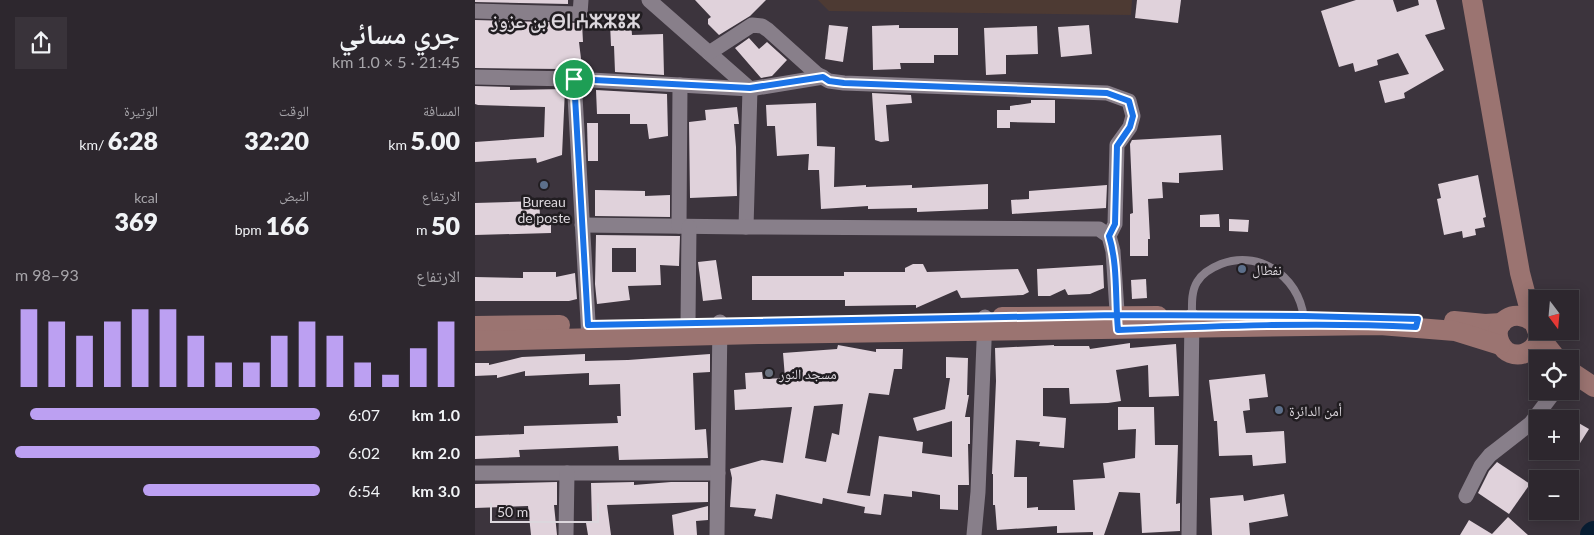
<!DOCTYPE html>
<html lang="ar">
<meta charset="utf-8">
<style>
body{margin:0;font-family:Lato,"Noto Naskh Arabic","Noto Sans Tifinagh",sans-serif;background:#39333a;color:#f1f3f6;direction:rtl;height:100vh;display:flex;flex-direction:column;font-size:19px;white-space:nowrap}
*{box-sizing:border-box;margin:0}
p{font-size:16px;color:#a7a5aa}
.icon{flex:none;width:28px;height:28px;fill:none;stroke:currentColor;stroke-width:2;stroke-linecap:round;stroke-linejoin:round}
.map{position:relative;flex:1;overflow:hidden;direction:ltr}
.sheet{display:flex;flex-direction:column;background:#2d272e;width:475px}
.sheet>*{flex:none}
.needle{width:32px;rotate:164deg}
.tools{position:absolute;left:1054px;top:290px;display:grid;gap:10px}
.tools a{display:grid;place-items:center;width:50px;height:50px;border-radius:0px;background:#2d272e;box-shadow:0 2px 12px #0003,0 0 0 1px #48444a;font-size:25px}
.scale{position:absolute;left:15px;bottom:12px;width:109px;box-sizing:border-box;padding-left:5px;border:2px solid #dcd7dd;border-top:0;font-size:14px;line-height:18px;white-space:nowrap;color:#dcd7dd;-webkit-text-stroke:4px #211d21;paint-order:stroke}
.pin{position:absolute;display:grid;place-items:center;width:42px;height:42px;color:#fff;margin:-21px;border:2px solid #fff;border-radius:50%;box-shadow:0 1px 5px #0007}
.round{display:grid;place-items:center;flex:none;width:52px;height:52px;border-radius:0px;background:#39333a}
.overview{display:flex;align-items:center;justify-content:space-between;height:85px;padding:0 15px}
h1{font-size:28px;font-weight:800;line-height:38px}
.metrics{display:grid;grid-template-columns:repeat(3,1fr);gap:8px;height:85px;padding:5px 15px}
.metrics div{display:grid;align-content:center}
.metrics b{font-size:25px;font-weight:800}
.metrics small{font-size:14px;font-weight:400}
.metrics p{font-size:14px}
.chart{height:140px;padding:10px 15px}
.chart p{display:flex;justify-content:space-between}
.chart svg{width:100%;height:90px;margin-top:5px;stroke:#bca0f2;stroke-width:6}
ul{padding:0 15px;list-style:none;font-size:16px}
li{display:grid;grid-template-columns:80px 60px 1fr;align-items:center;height:38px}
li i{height:12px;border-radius:6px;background:#bca0f2}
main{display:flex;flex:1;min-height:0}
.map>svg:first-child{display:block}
.education{fill:#4d3a33}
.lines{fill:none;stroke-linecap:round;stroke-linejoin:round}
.river{stroke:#081d32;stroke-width:26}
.building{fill:#e0d2db;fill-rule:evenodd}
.lane{stroke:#887f8a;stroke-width:8}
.street{stroke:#887f8a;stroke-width:15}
.secondary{stroke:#9b7471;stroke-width:20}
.route-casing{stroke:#fff;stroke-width:10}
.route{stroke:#1a73e8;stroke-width:6}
.service-dot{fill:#5c6f8a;stroke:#211d21;stroke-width:2}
.worship-dot{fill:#6b7280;stroke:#211d21;stroke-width:2}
.labels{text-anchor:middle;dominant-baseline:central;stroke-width:5;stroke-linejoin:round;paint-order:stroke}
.poi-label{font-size:14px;fill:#dcd7dd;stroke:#211d21;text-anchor:start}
.district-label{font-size:19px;font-weight:bold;fill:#dcd7dd;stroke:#211d21}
</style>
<main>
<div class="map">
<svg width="1119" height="535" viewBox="0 0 1119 535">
<rect width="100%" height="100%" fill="#3c343d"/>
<polygon class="education" points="343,0 657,0 656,15 354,11"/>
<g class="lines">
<polyline class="river" points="1118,535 1119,534"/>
</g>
<g class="building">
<polygon points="0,0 93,0 93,4 0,2"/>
<polygon points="220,0 291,0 275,16 244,35 233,24 233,19 236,17"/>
<polygon points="662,0 706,0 703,23 660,18"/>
<polygon points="881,0 918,0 922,12 944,5 943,0 961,0 970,29 950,35 969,70 929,93 930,98 910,103 904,81 934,74 923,53 902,60 903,65 880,72 878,63 864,67 846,11"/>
<polygon points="0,20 107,23 108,42 104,42 107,67 88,69 0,68"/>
<polygon points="156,22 157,35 188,34 189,75 140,72 139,46 136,46 135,23"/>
<polygon points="354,25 373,27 368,62 350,59"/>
<polygon points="424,25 424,28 483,28 483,55 459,55 459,63 425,63 426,69 398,70 397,26"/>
<polygon points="614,25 617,54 586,57 583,27"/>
<polygon points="562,26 563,54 531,55 531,74 511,75 509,28"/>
<polygon points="274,38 284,49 292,42 312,60 297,76 286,78 260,48"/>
<polygon points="0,86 35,87 35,90 90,89 87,155 62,163 61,158 0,162 0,142 69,137 70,107 3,105 0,104"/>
<polygon points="121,90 192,94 193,136 174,139 172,124 155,124 155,114 122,114"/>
<polygon points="397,93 436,95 437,103 411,105 414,141 406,142 400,140"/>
<polygon points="556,100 580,100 580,123 535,122 535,128 522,128 522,110 535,110 535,106 556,103"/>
<polygon points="341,103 342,146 360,147 359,187 391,185 391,187 437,185 437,188 513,184 513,209 442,212 442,208 393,209 393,206 346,209 344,170 333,170 334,154 302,156 300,126 292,126 291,105"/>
<polygon points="262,107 264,124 259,124 261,147 262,196 215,198 214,122 231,120 230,110"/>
<polygon points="112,123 123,123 123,161 113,161"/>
<polygon points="746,135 748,170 704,173 704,183 687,182 688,198 673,199 675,239 673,239 673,256 655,256 655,214 658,213 655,144 657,140"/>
<polygon points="1003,175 1011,217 1008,218 1010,227 1000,229 1001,235 988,238 987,231 969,235 962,199 966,198 963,184"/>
<polygon points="632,185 631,208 537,214 536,200 554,199 554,191"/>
<polygon points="120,190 170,191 170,196 195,195 195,217 120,216"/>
<polygon points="64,201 65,215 76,215 76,233 0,235 0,203"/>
<polygon points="744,214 745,227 725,227 725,215"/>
<polygon points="754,219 774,220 773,232 754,231"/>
<path d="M121 235 205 236 204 266 185 265 186 285 153 286 155 300 122 304 120 284ZM137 248H161V272H137Z"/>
<polygon points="241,260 247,299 228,301 223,262"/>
<polygon points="438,264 448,264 452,272 543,269 554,292 548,295 486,298 482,290 441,308 441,305 370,306 370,300 277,300 277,276 369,276 369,272 430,272 430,268"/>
<polygon points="628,265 629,288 615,294 593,295 590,289 575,296 563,296 562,269"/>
<polygon points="48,272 81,272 81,277 100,273 102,299 94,301 0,301 0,277 48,278"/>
<polygon points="671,279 672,298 657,299 656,280"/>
<polygon points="655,343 655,348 701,344 704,396 674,397 673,365 641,370 646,401 633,403 595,404 594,388 568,388 568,416 591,418 589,448 564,446 565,442 541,440 539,477 552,477 552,508 563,507 563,510 600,510 598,480 630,478 628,463 660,458 661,429 643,430 643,407 679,407 680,445 703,445 701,504 705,503 705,531 667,533 665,493 644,492 629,535 618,535 618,532 582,533 582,526 522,530 520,505 518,505 518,474 517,474 521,381 520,348 579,345 579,346 614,346 615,349"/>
<path d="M363 345 401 352V349H428L427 369H419L414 395 394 393 372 493 395 496 404 436 448 442 447 453 477 457V421L442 431 438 418 470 409 475 378H471V357L493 358 492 395H494L490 417H495V444H493L494 485H483V510L465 509V495L437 491V497L409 494 406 515 389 513 390 507 348 498 347 504 301 494 297 519 279 516 281 509 255 507 257 478 255 469 287 460 308 463 317 407 260 410 259 390 271 389 270 373 287 372 288 379 310 378 308 353 362 349ZM368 404 364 435 357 433 351 462 330 458 339 406Z"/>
<polygon points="110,354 110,361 153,360 235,354 235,372 218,373 220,430 231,429 233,458 144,460 143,446 44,450 45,457 0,459 0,436 49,434 49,426 143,423 142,416 146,416 145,384 114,385 114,373 50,376 50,371 22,378 22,375 0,376 0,363 14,363 14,365 47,357"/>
<polygon points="790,374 793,397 774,399 775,410 768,411 771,433 809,431 811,463 778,466 777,455 744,456 742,421 739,421 734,380"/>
<polygon points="1095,418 1114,429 1095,459"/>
<polygon points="1022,462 1055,484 1034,514 1003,493 1014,471"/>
<polygon points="82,482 82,505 79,505 82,535 56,535 53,506 0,508 0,484"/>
<polygon points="159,482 159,485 196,482 233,482 233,502 132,505 136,535 113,535 111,523 117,522 116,483"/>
<polygon points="809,494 813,516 774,523 775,535 737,535 735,498 768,495 769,501"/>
<polygon points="233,506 233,520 221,521 222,535 199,535 197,515"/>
<polygon points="1033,517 1053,535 985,535 994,520 1017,534"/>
</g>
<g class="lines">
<path class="lane" d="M717 316C717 305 716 292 722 282 727 273 736 268 746 264 788 248 830 282 829 326"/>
<g class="street">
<polyline points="174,0 275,89 271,227"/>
<polyline points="0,11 105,14 106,0"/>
<polyline points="234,53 277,25 287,26 293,30 342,74 354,81 369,83 632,93 654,101 658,116 655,127 642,145 640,224 634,236"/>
<polyline points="0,77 99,79 275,89 348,77"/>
<polyline points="99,79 114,339"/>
<polyline points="107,225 271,227 624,229 634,236 638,251 643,326"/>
<polyline points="204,226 205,85"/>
<polyline points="212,335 213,323 214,227"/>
<polyline points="0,473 243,473"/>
<polyline points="991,496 1006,466 1015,455 1056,423 1080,391"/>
<polyline points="91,535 92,473"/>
<polyline points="242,535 245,322"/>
<polyline points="499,535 503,492 510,317"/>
<polyline points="714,535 717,316"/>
</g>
<g class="secondary">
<polyline points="997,0 1045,273 1055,311 1062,330"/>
<polyline points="527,317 683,316"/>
<polyline points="979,321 1010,324 1027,323"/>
<path d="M1059 323C1041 306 1015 322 1025 343 1035 364 1066 354 1063 331"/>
<polyline points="0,326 85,325"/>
<polyline points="1063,335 1082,359"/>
<polyline points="0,341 283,334 905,325 980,331 1025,345"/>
<polyline points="1095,371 1119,387"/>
</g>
</g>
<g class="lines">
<defs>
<path id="route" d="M99 79 113 325 642 315 829 316 943 319 941 327C843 322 741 326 643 330 640 299 643 265 634 236L640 224 642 146 655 127 658 116 654 101 632 93 369 83 354 81 348 77 275 88 99 79"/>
</defs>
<use href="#route" class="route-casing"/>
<use href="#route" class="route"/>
</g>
<g class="service-dot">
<circle cx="69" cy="185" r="5"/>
<circle cx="767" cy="269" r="5"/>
<circle cx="804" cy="410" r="5"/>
</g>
<circle class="worship-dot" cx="294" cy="373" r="5"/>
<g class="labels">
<g class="poi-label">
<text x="69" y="201" text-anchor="middle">Bureau<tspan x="69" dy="16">de poste</tspan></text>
<text x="777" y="269">نفطال</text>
<text x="304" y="373">مسجد النور</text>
<text x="814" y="410">أمن الدائرة</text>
</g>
<g class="district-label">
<text x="91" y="20">بن عزوز ⴱⵏ ⵄⵣⵣⵓⵣ</text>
</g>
</g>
</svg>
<div class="tools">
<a><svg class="needle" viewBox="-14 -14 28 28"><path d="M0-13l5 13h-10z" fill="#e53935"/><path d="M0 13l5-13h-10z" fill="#a7a5aa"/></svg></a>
<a><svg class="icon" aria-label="locate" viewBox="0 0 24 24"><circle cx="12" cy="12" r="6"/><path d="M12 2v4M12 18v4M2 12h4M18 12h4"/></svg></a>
<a>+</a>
<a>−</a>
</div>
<div class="scale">50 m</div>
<div class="pin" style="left:99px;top:79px;background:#1e9e55"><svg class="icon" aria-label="arrive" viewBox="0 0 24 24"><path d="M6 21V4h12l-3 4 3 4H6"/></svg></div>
</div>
<section class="sheet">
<div class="overview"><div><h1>جري مسائي</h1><p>21:45 · 5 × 1.0 km</p></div><a class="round"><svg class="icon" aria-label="share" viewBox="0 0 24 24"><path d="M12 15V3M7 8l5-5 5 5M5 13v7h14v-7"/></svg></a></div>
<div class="metrics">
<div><p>المسافة</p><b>5.00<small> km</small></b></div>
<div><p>الوقت</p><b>32:20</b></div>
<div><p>الوتيرة</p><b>6:28<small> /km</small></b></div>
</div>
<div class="metrics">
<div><p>الارتفاع</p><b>50<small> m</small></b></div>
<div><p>النبض</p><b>166<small> bpm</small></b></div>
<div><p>kcal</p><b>369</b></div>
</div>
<div class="chart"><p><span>الارتفاع</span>93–98 m</p>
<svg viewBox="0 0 160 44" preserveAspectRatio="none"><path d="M5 44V6M15 44V12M25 44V19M35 44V12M45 44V6M55 44V6M65 44V19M75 44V32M85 44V32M95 44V19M105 44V12M115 44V19M125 44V32M135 44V38M145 44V25M155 44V12"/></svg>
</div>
<ul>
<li><b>1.0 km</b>6:07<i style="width:95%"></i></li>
<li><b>2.0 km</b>6:02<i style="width:100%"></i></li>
<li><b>3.0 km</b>6:54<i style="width:58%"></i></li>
</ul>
</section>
</main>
